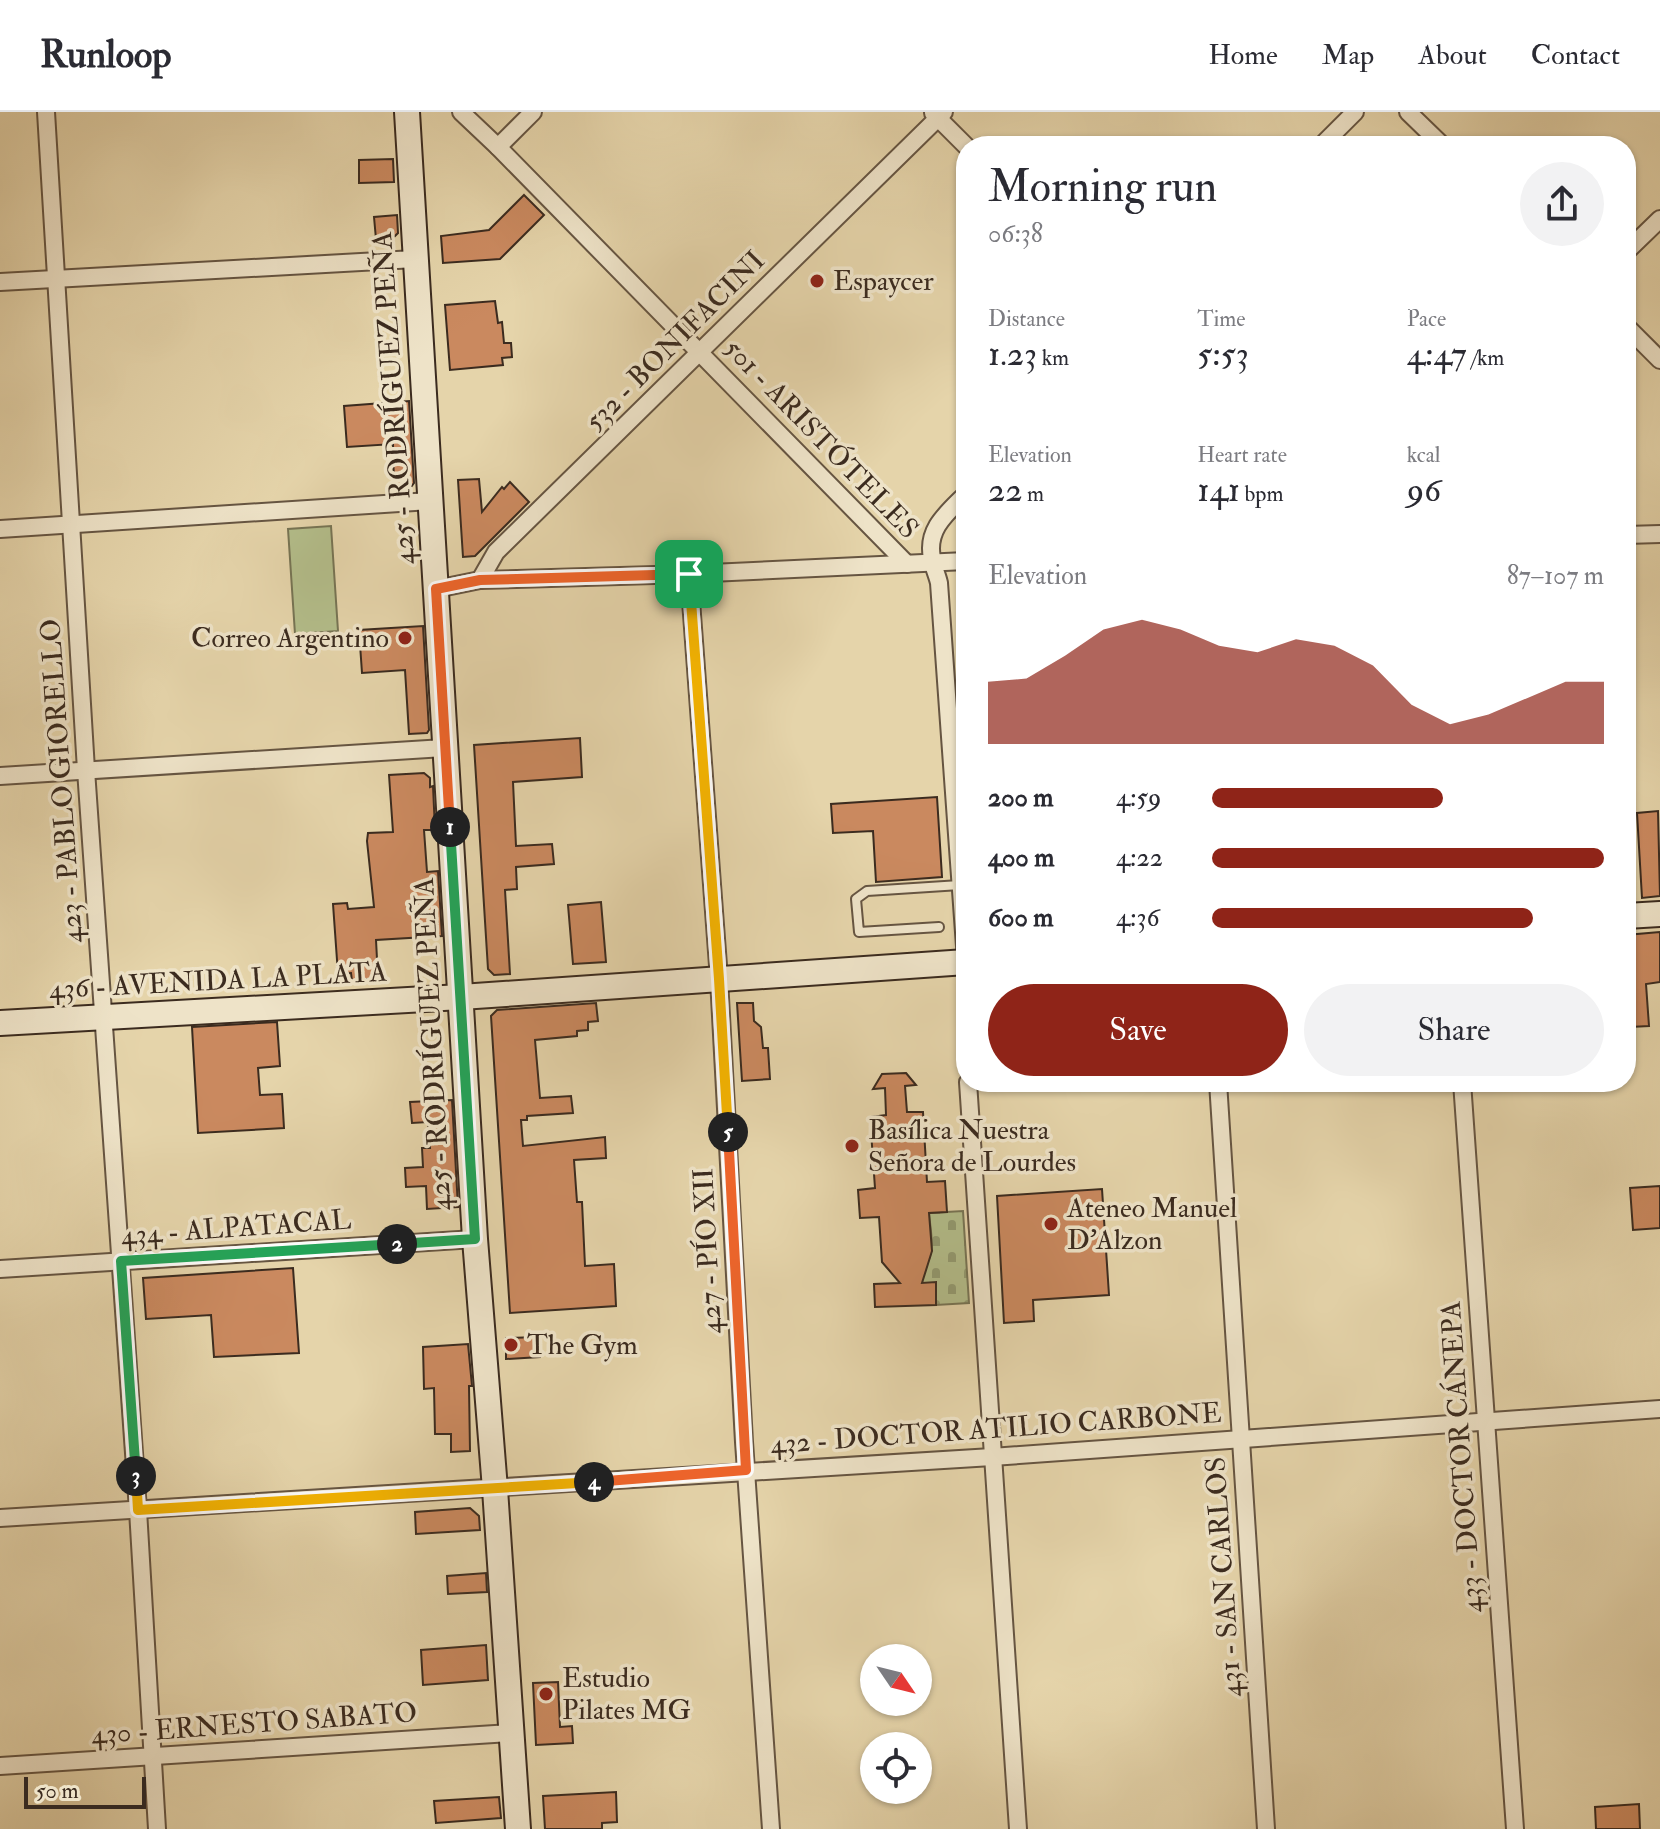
<!DOCTYPE html>
<meta charset="utf-8">
<style>
body{margin:0;font-family:"IM FELL Double Pica",serif;background:#f2f2f3;color:#2b2b33;height:100vh;display:flex;flex-direction:column;font-size:30px;white-space:nowrap}
*{box-sizing:border-box;margin:0}
p{font-size:26px;color:#7c7c81}
.icon{flex:none;width:44px;height:44px;fill:none;stroke:currentColor;stroke-width:2;stroke-linecap:round;stroke-linejoin:round}
.map{position:relative;flex:1;overflow:hidden}
.drawer{position:absolute;left:956px;top:24px;width:680px;height:956px;display:flex;flex-direction:column;background:#fff;border-radius:32px;box-shadow:0 2px 6px #0004}
.drawer>*{flex:none}
.needle{width:52px;rotate:125deg}
.controls{position:absolute;left:860px;top:1532px;display:grid;gap:16px}
.controls a{display:grid;place-items:center;width:72px;height:72px;border-radius:50%;background:#fff;box-shadow:0 2px 6px #0004;font-size:40px}
.scale{position:absolute;left:24px;bottom:20px;width:122px;box-sizing:border-box;padding-left:8px;border:4px solid #3b2b1f;border-top:0;font-size:22px;line-height:28px;white-space:nowrap;color:#3b2b1f;-webkit-text-stroke:6px #eee3c8;paint-order:stroke}
.pin{position:absolute;display:grid;place-items:center;width:68px;height:68px;color:#fff;margin:-34px;border-radius:16px;box-shadow:0 4px 12px #0006}
.km{position:absolute;width:40px;height:40px;margin:-20px;border-radius:50%;background:#222;color:#fff;font-size:22px;line-height:40px;text-align:center}
.round{display:grid;place-items:center;flex:none;width:84px;height:84px;border-radius:42px;background:#f2f2f3}
.summary{display:flex;align-items:center;justify-content:space-between;height:136px;padding:0 32px}
h1{font-size:44px;font-weight:600;line-height:60px}
.metrics{display:grid;grid-template-columns:repeat(3,1fr);gap:12px;height:136px;padding:8px 32px}
.metrics div{display:grid;align-content:center}
.metrics b{font-size:34px;font-weight:600}
.metrics small{font-size:22px;font-weight:400}
.metrics p{font-size:22px}
.chart{height:224px;padding:16px 32px}
.chart p{display:flex;justify-content:space-between}
.chart svg{width:100%;height:144px;margin-top:8px;fill:#8f2418;opacity:.7}
.cta{display:flex;gap:16px;margin-top:auto;padding:16px 32px}
.cta a{flex:1;height:92px;border-radius:48px;background:#8f2418;color:#fff;font-size:32px;font-weight:600;line-height:92px;text-align:center}
.cta a+a{background:#f2f2f3;color:#2b2b33}
ul{padding:0 32px;list-style:none;font-size:26px}
li{display:grid;grid-template-columns:128px 96px 1fr;align-items:center;height:60px}
li i{height:20px;border-radius:10px;background:#8f2418}
header{display:flex;align-items:center;gap:48px;box-sizing:border-box;height:112px;padding:0 40px;background:#fff;border-bottom:2px solid #e1e1e2}
header strong{font-size:38px}
nav{display:flex;gap:44px;margin-inline-start:auto;font-size:28px}
.map>svg:first-child{display:block}
.grass{fill:#b3bd8a;stroke:#777454;stroke-width:2}
.cemetery{fill:url(#cemetery-stones);stroke:#777454;stroke-width:2}
.building{fill:#ca895f;stroke:#3b2b1f;stroke-width:2}
.lines{fill:none;stroke-linecap:round;stroke-linejoin:round}
.lane-casing{stroke:#665542;stroke-width:12}
.street-casing{stroke:#665542;stroke-width:20}
.secondary-casing{stroke:#3b2b1f;stroke-width:28}
.lane{stroke:#eee3c8;stroke-width:8}
.street{stroke:#eee3c8;stroke-width:16}
.secondary{stroke:#eee3c8;stroke-width:24}
.split-1-casing{stroke:#fff;stroke-width:16}
.split-2-casing{stroke:#fff;stroke-width:16}
.split-3-casing{stroke:#fff;stroke-width:16}
.split-4-casing{stroke:#fff;stroke-width:16}
.split-5-casing{stroke:#fff;stroke-width:16}
.split-6-casing{stroke:#fff;stroke-width:16}
.split-1{stroke:#f0652b;stroke-width:10}
.split-2{stroke:#22a559;stroke-width:10}
.split-3{stroke:#22a559;stroke-width:10}
.split-4{stroke:#f5b400;stroke-width:10}
.split-5{stroke:#f0652b;stroke-width:10}
.split-6{stroke:#f5b400;stroke-width:10}
.poi-dot{fill:#8f2418;stroke:#eee3c8;stroke-width:3}
.labels{text-anchor:middle;dominant-baseline:central;stroke-width:7;stroke-linejoin:round;paint-order:stroke}
.poi-label{font-size:28px;fill:#3b2b1f;stroke:#eee3c8;text-anchor:start}
.street-label{font-size:28px;fill:#3b2b1f;stroke:#eee3c8}
</style>
<header>
<strong>Runloop</strong>
<nav><a>Home</a><a>Map</a><a>About</a><a>Contact</a></nav>
</header>
<div class="map">
<svg width="1660" height="1717" viewBox="0 0 1660 1717">
<defs>
<pattern id="cemetery-stones" width="16" height="16" patternUnits="userSpaceOnUse" patternTransform="scale(2)"><rect width="16" height="16" fill="#b3bd8a"/><path d="M2 7V4a2 2 0 0 1 4 0v3zM10 15v-3a2 2 0 0 1 4 0v3z" fill="#939a70"/></pattern>
</defs>
<rect width="100%" height="100%" fill="#e5d4aa"/>
<filter id="stains"><feTurbulence type="fractalNoise" baseFrequency=".0025" numOctaves="4"/><feColorMatrix values="0 0 0 0 .2 0 0 0 0 .09 0 0 0 0 .02 0 0 0 .5 -.17"/></filter>
<radialGradient id="worn" r=".72"><stop offset=".6" stop-color="#630" stop-opacity="0"/><stop offset="1" stop-color="#630" stop-opacity=".3"/></radialGradient>
<polygon class="grass" points="331,414 338,519 295,522 288,417"/>
<path class="cemetery" d="M963 1099 969 1191 936 1193V1171H919L918 1163C938 1145 931 1125 929 1101Z"/>
<g class="building">
<polygon points="393,47 394,70 359,71 359,48"/>
<polygon points="524,83 544,103 500,147 443,151 441,124 489,118"/>
<polygon points="397,103 398,121 393,126 376,127 374,105"/>
<polygon points="495,189 498,211 502,210 504,231 511,231 512,245 502,246 503,253 450,258 445,193"/>
<polygon points="409,289 414,371 411,375 394,376 393,332 347,335 344,294"/>
<polygon points="479,367 482,400 502,375 504,377 510,370 529,390 475,444 463,445 458,368"/>
<polygon points="423,514 429,618 427,621 409,622 405,558 362,561 359,518"/>
<polygon points="580,626 582,665 513,670 516,734 552,732 554,752 516,755 517,777 505,778 510,862 494,863 488,857 474,633"/>
<polygon points="424,661 430,666 430,675 433,674 435,718 424,718 427,760 438,759 442,824 376,828 378,866 352,869 351,861 338,862 333,792 347,791 348,797 374,795 367,729 368,721 393,720 389,663"/>
<polygon points="937,685 942,765 876,770 873,719 833,721 831,692"/>
<polygon points="1658,699 1660,784 1642,786 1637,701"/>
<polygon points="601,790 606,850 573,852 568,793"/>
<polygon points="1660,820 1660,870 1646,872 1649,914 1630,915 1626,823"/>
<polygon points="596,891 598,909 588,910 588,918 577,919 577,924 535,928 540,986 571,984 573,1001 527,1004 527,1008 521,1008 523,1034 605,1025 606,1046 574,1048 577,1090 582,1090 585,1154 614,1152 616,1194 510,1201 491,904 497,898"/>
<polygon points="737,891 753,891 754,909 761,915 763,936 768,936 770,967 742,969"/>
<polygon points="277,910 280,954 258,956 260,983 282,982 284,1016 198,1021 192,915"/>
<polygon points="906,961 916,973 905,974 907,1000 923,1000 927,1070 945,1069 947,1100 929,1101 932,1139 922,1171 936,1170 936,1193 875,1195 874,1172 900,1171 882,1150 879,1105 860,1106 858,1078 875,1076 870,1005 886,1003 885,976 873,977 882,962"/>
<polygon points="452,988 458,1095 427,1097 426,1074 406,1075 405,1056 423,1055 422,1036 430,1036 428,1010 412,1011 410,990"/>
<polygon points="1660,1074 1660,1116 1633,1118 1630,1076"/>
<polygon points="1102,1077 1109,1183 1033,1188 1034,1209 1004,1211 997,1084"/>
<polygon points="293,1156 299,1241 214,1245 211,1203 146,1207 143,1166"/>
<polygon points="539,1225 540,1245 506,1247 506,1226"/>
<polygon points="468,1232 472,1274 469,1274 470,1339 451,1340 451,1322 435,1322 434,1276 424,1277 423,1235"/>
<polygon points="470,1396 479,1404 480,1418 416,1422 415,1400"/>
<polygon points="486,1461 487,1480 448,1482 447,1464"/>
<polygon points="486,1533 488,1568 423,1573 421,1538"/>
<polygon points="558,1570 560,1615 572,1614 573,1631 536,1633 533,1571"/>
<polygon points="616,1680 617,1710 602,1711 602,1717 545,1717 543,1684"/>
<polygon points="499,1685 501,1706 436,1711 434,1689"/>
<polygon points="1639,1692 1640,1717 1596,1717 1595,1695"/>
</g>
<g class="lines">
<defs>
<polyline id="lane" points="939,815 859,820 856,787 867,779 960,773"/>
<g id="street">
<polyline points="46,0 86,658 138,1398 157,1717"/>
<polyline points="461,0 498,35 907,452"/>
<polyline points="1408,0 1443,34"/>
<polyline points="933,1 966,34"/>
<polyline points="1321,34 1355,0"/>
<polyline points="498,35 533,0"/>
<polyline points="1626,140 1660,107"/>
<polyline points="0,170 415,147"/>
<polyline points="1626,214 1660,248"/>
<path d="M966 382C947 401 926 417 932 446 933 455 937 462 939 471L966 848"/>
<polyline points="0,417 430,389"/>
<polyline points="1626,423 1660,422"/>
<polyline points="689,462 719,867 744,1330 771,1717"/>
<polyline points="480,468 496,440 944,0"/>
<polyline points="436,477 480,468 689,462 966,449"/>
<polyline points="0,664 444,636"/>
<polyline points="968,970 1018,1717"/>
<polyline points="1218,970 1266,1717"/>
<polyline points="1462,970 1515,1717"/>
<polyline points="0,1157 475,1127"/>
<polyline points="0,1406 992,1345 1660,1297"/>
<polyline points="0,1654 511,1621"/>
</g>
<g id="secondary">
<polyline points="407,0 475,1127 495,1377 518,1717"/>
<polyline points="1626,804 1660,802"/>
<polyline points="0,911 461,885 966,850"/>
</g>
</defs>
<use href="#lane" class="lane-casing"/>
<use href="#street" class="street-casing"/>
<use href="#secondary" class="secondary-casing"/>
<use href="#lane" class="lane"/>
<use href="#street" class="street"/>
<use href="#secondary" class="secondary"/>
</g>
<g class="lines">
<defs>
<polyline id="split-1" points="450,715 436,477 480,468 689,462"/>
<polyline id="split-2" points="397,1132 475,1127 450,715"/>
<polyline id="split-3" points="136,1364 121,1149 397,1132"/>
<polyline id="split-4" points="136,1364 138,1398 594,1370"/>
<polyline id="split-5" points="594,1370 746,1358 728,1020"/>
<polyline id="split-6" points="689,462 719,867 728,1020"/>
</defs>
<use href="#split-1" class="split-1-casing"/>
<use href="#split-2" class="split-2-casing"/>
<use href="#split-3" class="split-3-casing"/>
<use href="#split-4" class="split-4-casing"/>
<use href="#split-5" class="split-5-casing"/>
<use href="#split-6" class="split-6-casing"/>
<use href="#split-1" class="split-1"/>
<use href="#split-2" class="split-2"/>
<use href="#split-3" class="split-3"/>
<use href="#split-4" class="split-4"/>
<use href="#split-5" class="split-5"/>
<use href="#split-6" class="split-6"/>
</g>
<g class="poi-dot">
<circle cx="817" cy="169" r="8"/>
<circle cx="405" cy="526" r="8"/>
<circle cx="852" cy="1034" r="8"/>
<circle cx="1051" cy="1112" r="8"/>
<circle cx="511" cy="1233" r="8"/>
<circle cx="546" cy="1582" r="8"/>
</g>
<g class="labels">
<g class="poi-label">
<text x="833" y="169">Espaycer</text>
<text x="389" y="526" text-anchor="end">Correo Argentino</text>
<text x="868" y="1018">Basílica Nuestra<tspan x="868" dy="32">Señora de Lourdes</tspan></text>
<text x="1067" y="1096">Ateneo Manuel<tspan x="1067" dy="32">D'Alzon</tspan></text>
<text x="527" y="1233">The Gym</text>
<text x="562" y="1566">Estudio<tspan x="562" dy="32">Pilates MG</tspan></text>
</g>
<g class="street-label">
<text transform="translate(675 229) rotate(-45)">532 - BONIFACINI</text>
<text transform="translate(394 286) rotate(-94)">425 - RODRÍGUEZ PEÑA</text>
<text transform="translate(821 327) rotate(46)">501 - ARISTÓTELES</text>
<text transform="translate(62 669) rotate(-94)">423 - PABLO GIORELLO</text>
<text transform="translate(218 869) rotate(-3)">436 - AVENIDA LA PLATA</text>
<text transform="translate(433 932) rotate(-93)">425 - RODRÍGUEZ PEÑA</text>
<text transform="translate(236 1116) rotate(-4)">434 - ALPATACAL</text>
<text transform="translate(708 1139) rotate(-93)">427 - PÍO XII</text>
<text transform="translate(996 1317) rotate(-4)">432 - DOCTOR ATILIO CARBONE</text>
<text transform="translate(1462 1345) rotate(-94)">433 - DOCTOR CÁNEPA</text>
<text transform="translate(1224 1465) rotate(-94)">431 - SAN CARLOS</text>
<text transform="translate(254 1612) rotate(-4)">430 - ERNESTO SABATO</text>
</g>
</g>
<rect width="100%" height="100%" filter="url(#stains)"/>
<rect width="100%" height="100%" fill="url(#worn)"/>
</svg>
<div class="controls">
<a><svg class="needle" viewBox="-14 -14 28 28"><path d="M0-13l5 13h-10z" fill="#e53935"/><path d="M0 13l5-13h-10z" fill="#7c7c81"/></svg></a>
<a><svg class="icon" aria-label="locate" viewBox="0 0 24 24"><circle cx="12" cy="12" r="6"/><path d="M12 2v4M12 18v4M2 12h4M18 12h4"/></svg></a>
</div>
<div class="scale">50 m</div>
<div class="pin" style="left:689px;top:462px;background:#1e9e55"><svg class="icon" aria-label="arrive" viewBox="0 0 24 24"><path d="M6 21V4h12l-3 4 3 4H6"/></svg></div>
<b class="km" style="left:450px;top:715px">1</b>
<b class="km" style="left:397px;top:1132px">2</b>
<b class="km" style="left:136px;top:1364px">3</b>
<b class="km" style="left:594px;top:1370px">4</b>
<b class="km" style="left:728px;top:1020px">5</b>
<section class="drawer">
<div class="summary"><div><h1>Morning run</h1><p>06:38</p></div><a class="round"><svg class="icon" aria-label="share" viewBox="0 0 24 24"><path d="M12 15V3M7 8l5-5 5 5M5 13v7h14v-7"/></svg></a></div>
<div class="metrics">
<div><p>Distance</p><b>1.23<small> km</small></b></div>
<div><p>Time</p><b>5:53</b></div>
<div><p>Pace</p><b>4:47<small> /km</small></b></div>
</div>
<div class="metrics">
<div><p>Elevation</p><b>22<small> m</small></b></div>
<div><p>Heart rate</p><b>141<small> bpm</small></b></div>
<div><p>kcal</p><b>96</b></div>
</div>
<div class="chart"><p><span>Elevation</span>87–107 m</p>
<svg viewBox="0 0 160 44" preserveAspectRatio="none"><path d="M0 44V25L10 24L20 17L30 9L40 6L50 9L60 14L70 16L80 12L90 14L100 20L110 32L120 38L130 35L140 30L150 25L160 25V44z"/></svg>
</div>
<ul>
<li><b>200 m</b>4:59<i style="width:59%"></i></li>
<li><b>400 m</b>4:22<i style="width:100%"></i></li>
<li><b>600 m</b>4:36<i style="width:82%"></i></li>
</ul>
<div class="cta"><a>Save</a><a>Share</a></div>
</section>
</div>
